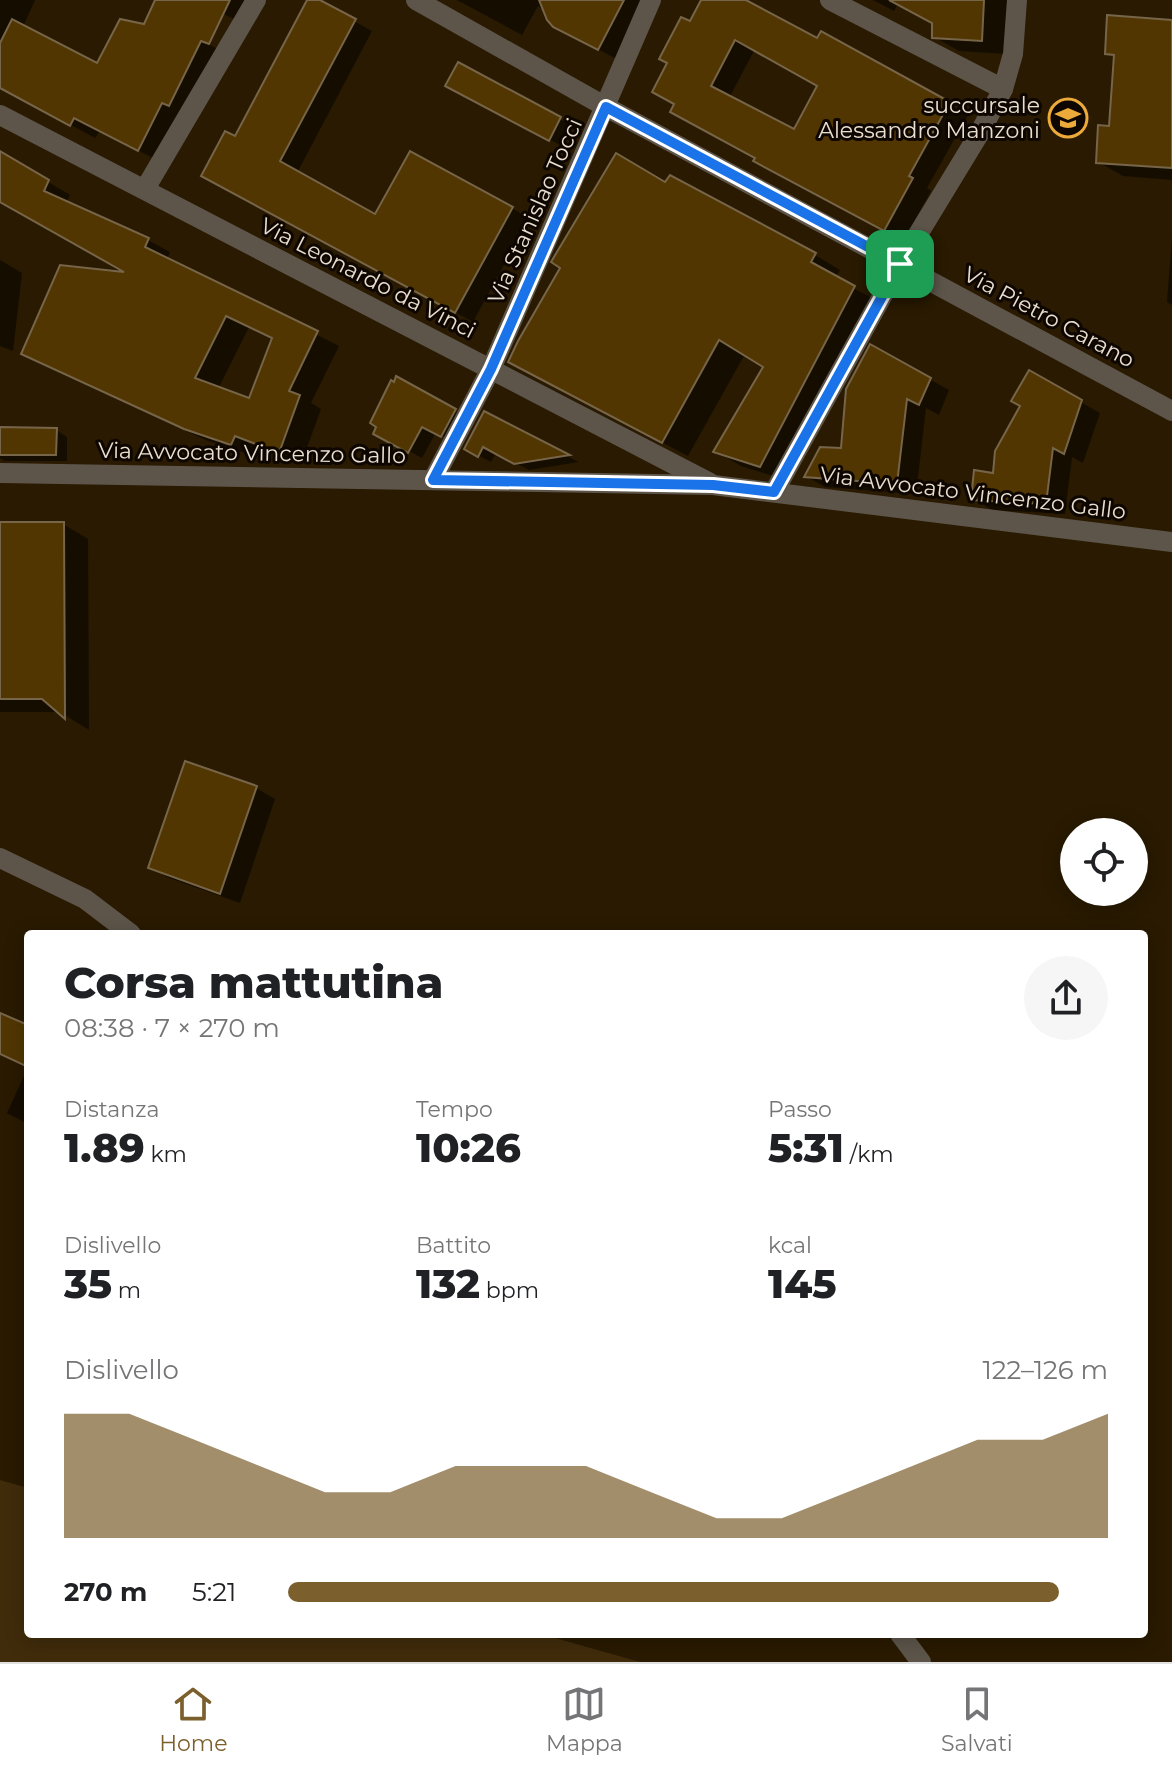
<!DOCTYPE html>
<html lang="it">
<meta charset="utf-8">
<style>
body{margin:0;font-family:Montserrat,sans-serif;background:#f6f6f6;color:#202124;height:100vh;display:flex;flex-direction:column;font-size:30px;white-space:nowrap}
*{box-sizing:border-box;margin:0}
p{font-size:26px;color:#757577}
.icon{flex:none;width:44px;height:44px;fill:none;stroke:currentColor;stroke-width:2;stroke-linecap:round;stroke-linejoin:round}
.map{position:relative;flex:1;overflow:hidden}
.drawer{position:absolute;left:24px;top:930px;width:1124px;height:708px;display:flex;flex-direction:column;background:#fff;border-radius:8px;box-shadow:0 4px 20px #0003}
.drawer>*{flex:none}
.buttons{position:absolute;left:1060px;top:818px;display:grid;gap:16px}
.buttons a{display:grid;place-items:center;width:88px;height:88px;border-radius:50%;background:#fff;box-shadow:0 4px 20px #0003;font-size:40px}
.pin{position:absolute;display:grid;place-items:center;width:68px;height:68px;color:#fff;margin:-34px;border-radius:16px;box-shadow:0 4px 12px #0006}
.round{display:grid;place-items:center;flex:none;width:84px;height:84px;border-radius:42px;background:#f6f6f6}
.headline{display:flex;align-items:center;justify-content:space-between;height:136px;padding:0 40px}
h1{font-size:44px;font-weight:800;line-height:60px}
.figures{display:grid;grid-template-columns:repeat(3,1fr);gap:12px;height:136px;padding:8px 40px}
.figures div{display:grid;align-content:center}
.figures b{font-size:40px;font-weight:800}
.figures small{font-size:22px;font-weight:400}
.figures p{font-size:22px}
.chart{height:224px;padding:16px 40px}
.chart p{display:flex;justify-content:space-between}
.chart svg{width:100%;height:144px;margin-top:8px;fill:#7b5f2d;opacity:.7}
ul{padding:0 40px;list-style:none;font-size:26px}
li{display:grid;grid-template-columns:128px 96px 1fr;align-items:center;height:60px}
li i{height:20px;border-radius:10px;background:#7b5f2d}
.dock{display:flex;justify-content:space-around;align-items:center;height:112px;border-top:2px solid #e0e0e0;background:#fff;font-size:22px;color:#757577}
.dock a{display:grid;justify-items:center;gap:4px}
.dock .on{color:#7b5f2d}
.map>svg:first-child{display:block}
.green{fill:#402c0b}
.shadow{fill:#0007;fill-rule:evenodd}
.building{fill:#513602;stroke:#776549;stroke-width:2;fill-rule:evenodd}
.lines{fill:none;stroke-linecap:round;stroke-linejoin:round}
.minor{stroke:#5d554a;stroke-width:20}
.route-casing{stroke:#fff;stroke-width:16}
.route{stroke:#1a73e8;stroke-width:10}
.labels{text-anchor:middle;dominant-baseline:central;stroke-width:6;stroke-linejoin:round;paint-order:stroke}
.poi-label{font-size:22px;fill:#e9decf;stroke:#0d0601;text-anchor:end}
.street-label{font-size:22px;fill:#e9decf;stroke:#0d0601}
</style>
<div class="map">
<svg width="1172" height="1662" viewBox="0 0 1172 1662">
<rect width="100%" height="100%" fill="#291a01"/>
<polygon class="green" points="0,1480 28,1488 28,1634 541,1634 640,1662 0,1662"/>
<g class="shadow">
<polygon points="0,0 35,0 23,27 98,66 202,40 226,54 163,163 100,131 95,138 0,87"/>
<polygon points="193,0 261,0 249,26"/>
<polygon points="309,0 316,0 372,31 297,173 376,216 512,208 529,219 473,322 221,185 236,139"/>
<polygon points="457,0 656,0 624,63 581,40 538,6 522,35"/>
<path d="M703 0H742L818 40 822 34 968 115 927 188 931 191 904 240 775 171 758 157 692 122 691 24ZM755 49 819 86 795 132 729 98Z"/>
<polygon points="873,0 1009,0 1006,54 959,51 934,37 934,23 898,4 894,11"/>
<polygon points="1172,22 1172,180 1123,176 1098,162 1111,129 1116,58 1107,52"/>
<polygon points="459,65 573,126 562,146 460,92"/>
<path d="M0 153 70 195 66 203 148 240 170 252 167 259 339 346 311 403 321 409 301 464 257 447 254 456 208 441 45 366 23 353 133 276 0 200ZM249 327 274 339 250 401 218 389Z"/>
<polygon points="666,184 815,255 840,270 835,278 879,302 786,480 741,466 716,451 765,366 745,354 688,456 536,376"/>
<polygon points="1172,237 1172,305 1167,302"/>
<polygon points="0,260 22,273 13,351 0,346"/>
<polygon points="871,347 949,390 939,415 926,408 916,494 825,487 807,477 842,450"/>
<polygon points="1029,373 1100,413 1083,463 1072,457 1065,514 992,510 973,498 994,475 1023,405"/>
<polygon points="397,379 467,418 454,442 436,432 422,458 375,433"/>
<polygon points="485,413 569,457 579,462 529,470 496,453 491,462 466,449"/>
<polygon points="0,429 56,430 67,437 67,461 4,461 0,458"/>
<polygon points="0,524 63,524 88,539 89,730 60,712 0,712"/>
<polygon points="256,788 275,799 240,903 169,878 150,867"/>
<polygon points="28,1067 28,1124 7,1113"/>
</g>
<g class="building">
<polygon points="155,0 230,0 209,44 201,41 169,106 162,103 138,151 74,118 70,126 0,88 0,43 12,19 97,63 120,19 144,24"/>
<polygon points="307,0 320,0 356,19 280,161 375,214 410,151 513,207 455,313 201,176 225,131 235,136"/>
<polygon points="539,0 624,0 598,50 553,27 547,20"/>
<path d="M701 0H746L817 38 821 31 950 102 909 176 913 178 884 231 753 161 755 158 670 112 674 104 652 92 667 63 659 59 681 17 690 21ZM735 40 817 86 794 129 711 86Z"/>
<polygon points="889,0 984,0 982,41 932,38 932,23"/>
<polygon points="1107,15 1172,20 1172,168 1096,163 1098,125 1109,126 1114,55 1105,54"/>
<polygon points="458,62 561,117 549,141 445,86"/>
<path d="M0 151 49 180 44 191 149 238 145 247 318 331 289 391 300 395 279 453 235 436 231 445 184 429 21 354 60 265 124 272 0 202ZM226 316 272 338 249 398 195 378Z"/>
<polygon points="616,153 665,182 670,175 816,253 811,262 855,286 760,467 713,452 763,367 719,340 662,443 508,362 518,341 560,268 551,262"/>
<polygon points="870,344 931,378 919,405 907,399 897,484 804,477 820,447 841,448 846,389"/>
<polygon points="1029,370 1082,400 1064,454 1053,448 1046,504 971,500 974,470 993,473 995,451 1020,406 1011,401"/>
<polygon points="396,376 456,409 441,437 422,427 408,453 373,434 376,427 370,423 391,380 394,382"/>
<polygon points="484,411 570,455 514,464 483,447 478,457 464,449"/>
<polygon points="0,427 57,428 56,455 0,455"/>
<polygon points="0,522 64,522 65,719 42,699 0,699"/>
<polygon points="185,761 257,786 220,894 148,868"/>
<polygon points="0,1013 28,1025 28,1067 0,1054"/>
</g>
<g class="lines">
<g class="minor">
<polyline points="416,0 606,107 1172,411"/>
<polyline points="830,0 1003,89"/>
<polyline points="0,115 710,483"/>
<polyline points="145,189 256,0"/>
<polyline points="0,473 713,485 1172,542"/>
<polyline points="433,480 491,369 651,0"/>
<polyline points="774,492 900,264 979,134 1003,89 1013,54 1017,0"/>
<polyline points="0,858 85,899 131,934"/>
<polyline points="900,1634 921,1662"/>
</g>
</g>
<g class="lines">
<defs>
<polygon id="route" points="606,107 900,264 774,492 713,485 433,480 491,369"/>
</defs>
<use href="#route" class="route-casing"/>
<use href="#route" class="route"/>
</g>
<defs>
<symbol id="school-ring" viewBox="-11 -11 22 22"><circle r="9.5" fill="#0d0601" stroke="#ebaa39" stroke-width="1.5"/><path d="M0-5L7-2L0 1L-7-2ZM-4 1L0 2.5L4 1V4Q0 6-4 4Z" fill="#ebaa39"/></symbol>
</defs>
<g fill-rule="evenodd">
<use href="#school-ring" x="1046" y="96" width="44" height="44"/>
</g>
<g class="labels">
<g class="poi-label">
<text x="1040" y="105">succursale<tspan x="1040" dy="25">Alessandro Manzoni</tspan></text>
</g>
<g class="street-label">
<text transform="translate(535 211) rotate(-66)">Via Stanislao Tocci</text>
<text transform="translate(368 278) rotate(27)">Via Leonardo da Vinci</text>
<text transform="translate(1049 317) rotate(28)">Via Pietro Carano</text>
<text transform="translate(252 453) rotate(1)">Via Avvocato Vincenzo Gallo</text>
<text transform="translate(973 493) rotate(7)">Via Avvocato Vincenzo Gallo</text>
</g>
</g>
</svg>
<div class="buttons">
<a><svg class="icon" aria-label="locate" viewBox="0 0 24 24"><circle cx="12" cy="12" r="6"/><path d="M12 2v4M12 18v4M2 12h4M18 12h4"/></svg></a>
</div>
<div class="pin" style="left:900px;top:264px;background:#1e9e55"><svg class="icon" aria-label="arrive" viewBox="0 0 24 24"><path d="M6 21V4h12l-3 4 3 4H6"/></svg></div>
<section class="drawer">
<div class="headline"><div><h1>Corsa mattutina</h1><p>08:38 · 7 × 270 m</p></div><a class="round"><svg class="icon" aria-label="share" viewBox="0 0 24 24"><path d="M12 15V3M7 8l5-5 5 5M5 13v7h14v-7"/></svg></a></div>
<div class="figures">
<div><p>Distanza</p><b>1.89<small> km</small></b></div>
<div><p>Tempo</p><b>10:26</b></div>
<div><p>Passo</p><b>5:31<small> /km</small></b></div>
</div>
<div class="figures">
<div><p>Dislivello</p><b>35<small> m</small></b></div>
<div><p>Battito</p><b>132<small> bpm</small></b></div>
<div><p>kcal</p><b>145</b></div>
</div>
<div class="chart"><p><span>Dislivello</span>122–126 m</p>
<svg viewBox="0 0 160 44" preserveAspectRatio="none"><path d="M0 44V6L10 6L20 14L30 22L40 30L50 30L60 22L70 22L80 22L90 30L100 38L110 38L120 30L130 22L140 14L150 14L160 6V44z"/></svg>
</div>
<ul>
<li><b>270 m</b>5:21<i style="width:94%"></i></li>
</ul>
</section>
</div>
<nav class="dock">
<a class="on"><svg class="icon" aria-label="home" viewBox="0 0 24 24"><path d="M3 11l9-7 9 7M6 9v11h12V9"/></svg>Home</a>
<a><svg class="icon" aria-label="map" viewBox="0 0 24 24"><path d="M3 6l6-2 6 2 6-2v14l-6 2-6-2-6 2zM9 4v14M15 6v14"/></svg>Mappa</a>
<a><svg class="icon" aria-label="saved" viewBox="0 0 24 24"><path d="M7 4h10v16l-5-4-5 4z"/></svg>Salvati</a>
</nav>
